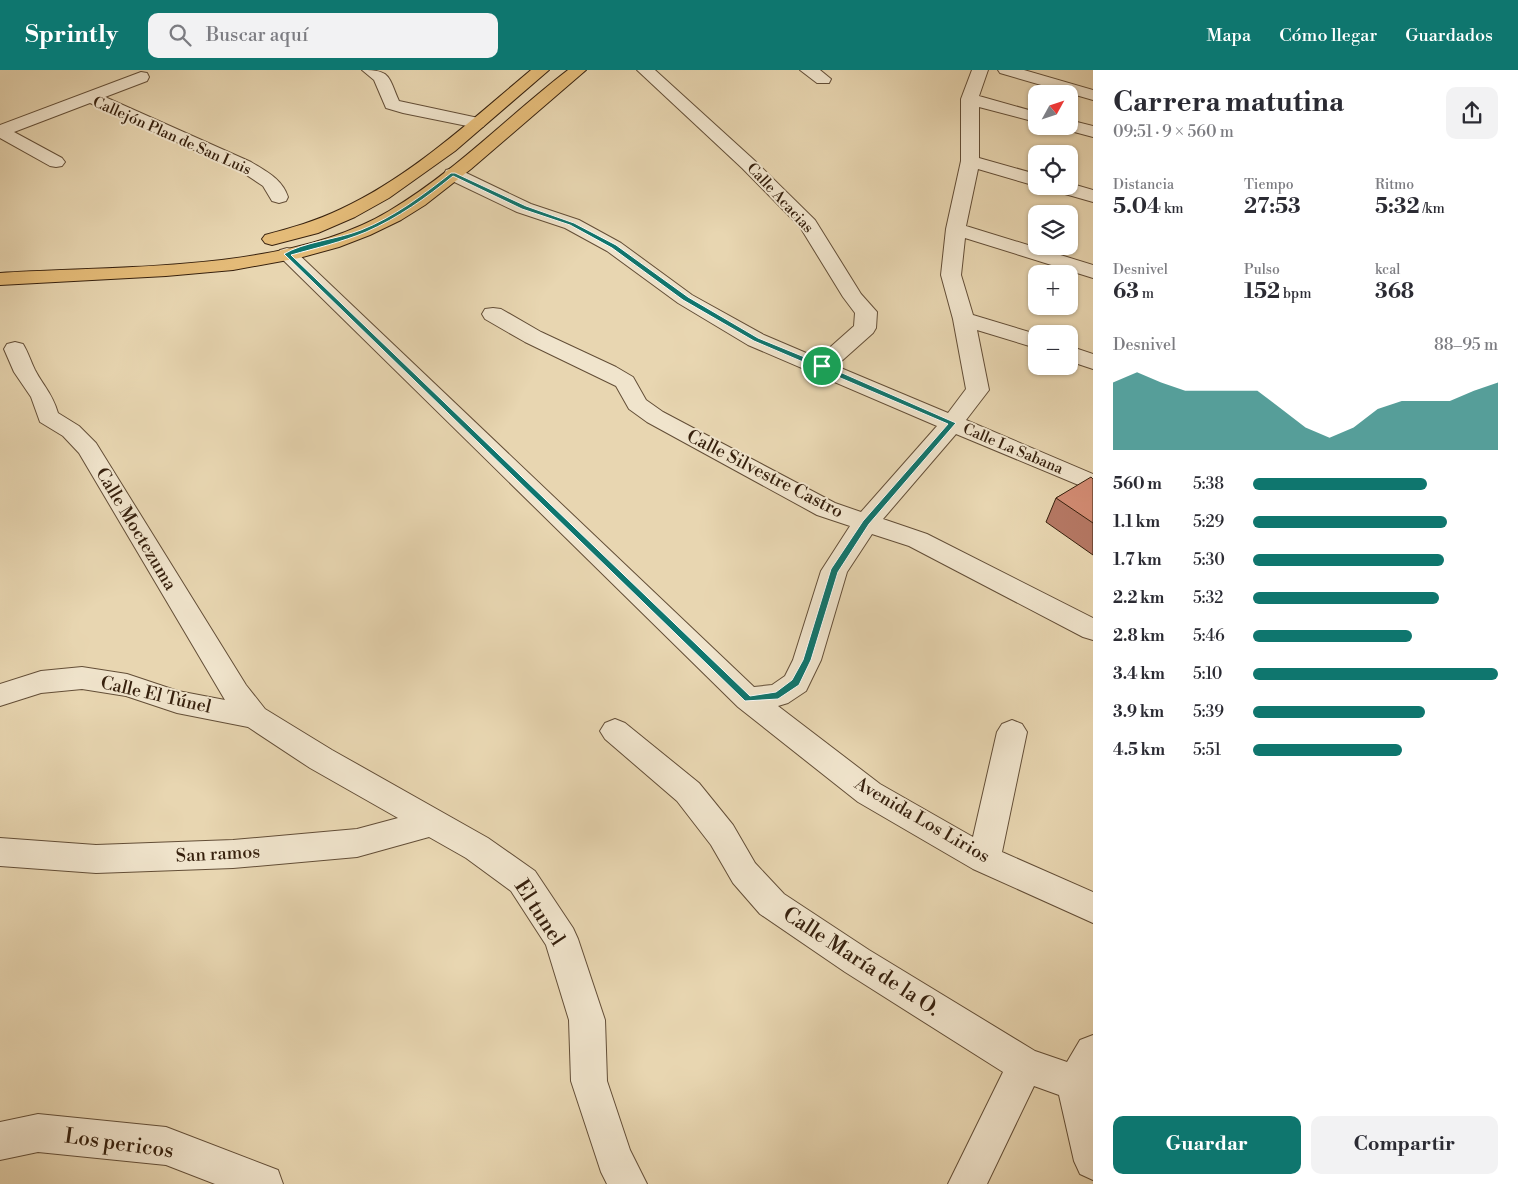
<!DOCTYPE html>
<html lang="es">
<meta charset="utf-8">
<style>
body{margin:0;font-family:"Libre Bodoni",serif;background:#f2f2f3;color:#2b2b33;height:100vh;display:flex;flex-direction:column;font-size:19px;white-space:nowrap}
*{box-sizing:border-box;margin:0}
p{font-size:16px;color:#7c7c81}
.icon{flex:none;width:28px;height:28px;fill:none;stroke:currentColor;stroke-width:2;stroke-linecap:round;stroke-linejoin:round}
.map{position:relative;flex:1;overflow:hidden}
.panel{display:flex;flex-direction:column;background:#fff;width:425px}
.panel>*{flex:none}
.needle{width:32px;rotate:50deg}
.tools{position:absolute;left:1028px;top:15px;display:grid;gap:10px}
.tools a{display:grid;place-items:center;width:50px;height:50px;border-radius:10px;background:#fff;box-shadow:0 1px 4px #0004;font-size:25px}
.pin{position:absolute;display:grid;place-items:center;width:42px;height:42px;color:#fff;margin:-21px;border:2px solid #fff;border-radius:50%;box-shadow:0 1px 5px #0007}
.round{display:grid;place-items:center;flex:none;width:52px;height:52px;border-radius:10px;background:#f2f2f3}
.headline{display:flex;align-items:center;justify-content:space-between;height:85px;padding:0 20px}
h1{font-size:28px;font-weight:700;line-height:38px}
.stats{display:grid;grid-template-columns:repeat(3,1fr);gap:8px;height:85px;padding:5px 20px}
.stats div{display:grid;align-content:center}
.stats b{font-size:21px;font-weight:700}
.stats small{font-size:14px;font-weight:400}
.stats p{font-size:14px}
.chart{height:140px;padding:10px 20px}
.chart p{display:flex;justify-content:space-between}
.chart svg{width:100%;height:90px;margin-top:5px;fill:#0f766e;opacity:.7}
.button{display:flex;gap:10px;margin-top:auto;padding:10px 20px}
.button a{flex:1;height:58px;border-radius:10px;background:#0f766e;color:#fff;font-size:20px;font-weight:700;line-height:58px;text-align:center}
.button a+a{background:#f2f2f3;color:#2b2b33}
ul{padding:0 20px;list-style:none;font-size:16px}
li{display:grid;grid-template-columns:80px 60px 1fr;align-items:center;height:38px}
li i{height:12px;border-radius:6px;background:#0f766e}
header{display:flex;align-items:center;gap:30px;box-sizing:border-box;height:70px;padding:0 25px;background:#0f766e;color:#fff}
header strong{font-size:24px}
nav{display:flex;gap:28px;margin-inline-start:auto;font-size:18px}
.search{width:350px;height:45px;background:#f2f2f3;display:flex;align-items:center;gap:12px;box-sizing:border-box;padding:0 18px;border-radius:10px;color:#7c7c81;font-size:19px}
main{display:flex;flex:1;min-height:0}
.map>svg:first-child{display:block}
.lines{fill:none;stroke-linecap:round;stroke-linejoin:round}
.minor-casing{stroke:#634e37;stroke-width:2}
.major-casing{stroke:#37210e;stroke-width:2}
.minor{fill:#f0e4cc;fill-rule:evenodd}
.major{fill:#e4bb78;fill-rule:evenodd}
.wall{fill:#b67965;stroke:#37210e}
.building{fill:#d48d75;stroke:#37210e}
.route{fill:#0f766e;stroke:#fff;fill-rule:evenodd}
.labels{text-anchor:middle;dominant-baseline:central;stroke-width:4;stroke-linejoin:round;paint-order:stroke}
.far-street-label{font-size:15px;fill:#37210e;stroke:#f0e4cc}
.street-label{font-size:18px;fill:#37210e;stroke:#f0e4cc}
.near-street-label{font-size:21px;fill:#37210e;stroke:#f0e4cc}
</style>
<header>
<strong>Sprintly</strong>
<div class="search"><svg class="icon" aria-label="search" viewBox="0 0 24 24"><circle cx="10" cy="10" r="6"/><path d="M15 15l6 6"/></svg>Buscar aquí</div>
<nav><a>Mapa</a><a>Cómo llegar</a><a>Guardados</a></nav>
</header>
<main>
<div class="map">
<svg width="1093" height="1114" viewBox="0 0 1093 1114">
<rect width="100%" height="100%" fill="#e8d6b1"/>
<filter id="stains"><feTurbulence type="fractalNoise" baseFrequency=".004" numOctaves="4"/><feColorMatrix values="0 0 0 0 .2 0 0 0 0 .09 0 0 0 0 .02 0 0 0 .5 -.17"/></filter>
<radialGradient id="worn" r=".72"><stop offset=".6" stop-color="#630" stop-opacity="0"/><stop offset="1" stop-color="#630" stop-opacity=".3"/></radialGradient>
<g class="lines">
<defs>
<g id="minor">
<path d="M362 0C391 0 388 6 399 31L483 49 486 53 483 57 477 58 403 43 386 38 374 10Z"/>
<polygon points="637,0 655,0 754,90 815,150 861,224 877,242 876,258 873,263 836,296 948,343 966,319 953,249 941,205 946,159 961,91 961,29 972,0 988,0 979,26 1036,42 1036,52 979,37 979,88 1036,104 1036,116 978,99 966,156 1093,195 1093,208 965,168 961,205 973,245 1036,264 1036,278 977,260 989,320 966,350 1093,404 1093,421 956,364 883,449 927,464 1093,548 1093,570 1083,567 909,476 872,464 847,502 821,590 806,621 788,633 778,636 880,714 973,767 997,662 1002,654 1012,650 1022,654 1027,662 1002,782 1093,822 1093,853 973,799 858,732 738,637 277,184 280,180 287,178 294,180 754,617 772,615 785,606 793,590 821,501 850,456 817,445 647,352 629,339 616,316 525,272 485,249 482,244 485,239 493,238 501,239 541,262 616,297 633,307 646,330 663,342 835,433 861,442 937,356 748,275 678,233 607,181 565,158 517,142 446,108 444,104 446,100 453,98 460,100 531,134 579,150 621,173 692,225 764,265 818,288 854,256 855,243 843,227 800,157 742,98"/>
<polygon points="800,0 820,0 831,9 829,13 817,13"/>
<polygon points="998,0 1024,0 1093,20 1093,30 1000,3"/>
<path d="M141 2 147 3 149 7 147 11 105 27 251 92C267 102 282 109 288 127L286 131 279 133 272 131 263 116 239 100 90 33 14 62 62 88 65 92 62 96 56 97 50 96 0 68V55Z"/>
<polygon points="1069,50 1093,56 1093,67 1063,59 1061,56 1069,56"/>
<polygon points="1069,113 1093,120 1093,132 1051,120 1049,116 1069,116"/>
<path d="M15 272 23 274C28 282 31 292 35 300 44 317 52 323 58 343L79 356 96 373 246 615 265 639 332 680 488 768 535 801 573 858 578 869 605 950 607 1011 630 1080 647 1114H607L601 1102 571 1011 569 950 546 875 511 821 466 788 429 767 357 787 233 798 96 803 0 796V768L96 775 233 770 357 759 398 748 310 698 248 657 177 643 126 626 82 619 41 623 0 636V614L41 601 82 597 127 604 178 621 225 630 79 383 63 366 40 352 31 327 14 302 4 279 7 274Z"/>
<polygon points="1069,276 1093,284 1093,299 1069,291"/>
<polygon points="615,649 625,653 699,713 733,755 755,793 784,824 869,880 1035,981 1067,992 1080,970 1093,965 1093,1110 1080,1104 1074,1091 1059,1025 1034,1016 987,1114 948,1114 1003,1002 845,902 760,844 733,813 711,775 677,731 605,669 600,661 605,653"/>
<polygon points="38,1044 166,1057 278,1100 283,1114 215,1114 166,1095 38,1082 0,1090 0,1052"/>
</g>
<g id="major">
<path d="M531 0H549L455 81 389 128 355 147 318 163 272 175 265 173 262 169 265 165C291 158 316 151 341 139 412 106 471 50 531 0Z"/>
<path d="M568 0H586L471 99 425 135 401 150 370 165 339 177 299 188 233 200 166 206 0 215V203C119 195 285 203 389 141 455 102 508 46 568 0Z"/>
</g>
</defs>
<use href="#minor" class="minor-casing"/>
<use href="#major" class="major-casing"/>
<use href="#minor" class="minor"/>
<use href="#major" class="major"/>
</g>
<polygon class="wall" points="1093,409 1093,485 1046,452 1056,428"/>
<polygon class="building" points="1091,407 1093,409 1093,453 1056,428"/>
<path class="route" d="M451 103H455L526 136 574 153 616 175 688 227 758 268 824 295 956 353 869 454 838 502 811 590 799 615 778 629 745 631 284 184C303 172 339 169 361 160 394 147 423 125 451 103ZM453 106 522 139 570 155 612 178 683 230 754 271 948 354 863 451 831 499 803 590 792 610 776 622 750 626 291 185C316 178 342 172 366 162 398 148 426 128 453 106Z"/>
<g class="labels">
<g class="far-street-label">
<text transform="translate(172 66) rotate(24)">Callejón Plan de San Luis</text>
<text transform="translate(780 128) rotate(47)">Calle Acacias</text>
<text transform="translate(1013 379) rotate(23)">Calle La Sabana</text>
</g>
<g class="street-label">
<text transform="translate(765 404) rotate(27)">Calle Silvestre Castro</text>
<text transform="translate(136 459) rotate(59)">Calle Moctezuma</text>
<text transform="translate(156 625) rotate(13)">Calle El Túnel</text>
<text transform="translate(922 750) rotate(30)">Avenida Los Lirios</text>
<text transform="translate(218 784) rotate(-3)">San ramos</text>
</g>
<g class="near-street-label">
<text transform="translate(539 843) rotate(57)">El tunel</text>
<text transform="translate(861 892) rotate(33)">Calle María de la O.</text>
<text transform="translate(119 1074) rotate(8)">Los pericos</text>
</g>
</g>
<rect width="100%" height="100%" filter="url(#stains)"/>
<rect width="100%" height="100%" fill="url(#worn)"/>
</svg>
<div class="tools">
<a><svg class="needle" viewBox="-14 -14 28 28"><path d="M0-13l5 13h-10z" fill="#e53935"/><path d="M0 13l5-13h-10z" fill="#7c7c81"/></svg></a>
<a><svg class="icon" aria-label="locate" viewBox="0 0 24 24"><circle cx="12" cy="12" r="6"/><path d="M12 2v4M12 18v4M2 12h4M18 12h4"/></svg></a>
<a><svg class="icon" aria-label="layers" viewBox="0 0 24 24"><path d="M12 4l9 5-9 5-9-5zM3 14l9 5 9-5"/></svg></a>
<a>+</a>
<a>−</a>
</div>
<div class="pin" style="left:822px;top:296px;background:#1e9e55"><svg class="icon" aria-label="arrive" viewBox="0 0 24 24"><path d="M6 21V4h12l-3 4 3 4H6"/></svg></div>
</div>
<section class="panel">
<div class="headline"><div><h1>Carrera matutina</h1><p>09:51 · 9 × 560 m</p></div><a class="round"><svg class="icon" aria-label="share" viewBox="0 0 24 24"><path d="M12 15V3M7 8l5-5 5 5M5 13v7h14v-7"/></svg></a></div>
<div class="stats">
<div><p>Distancia</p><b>5.04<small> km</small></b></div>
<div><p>Tiempo</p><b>27:53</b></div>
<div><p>Ritmo</p><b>5:32<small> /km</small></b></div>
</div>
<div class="stats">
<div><p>Desnivel</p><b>63<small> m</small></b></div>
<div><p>Pulso</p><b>152<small> bpm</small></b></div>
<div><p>kcal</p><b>368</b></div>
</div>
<div class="chart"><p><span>Desnivel</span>88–95 m</p>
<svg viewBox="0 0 160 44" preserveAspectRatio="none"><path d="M0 44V11L10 6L20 11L30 15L40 15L50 15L60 15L70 24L80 33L90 38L100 33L110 24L120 20L130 20L140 20L150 15L160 11V44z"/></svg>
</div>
<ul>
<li><b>560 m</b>5:38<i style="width:71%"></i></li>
<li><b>1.1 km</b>5:29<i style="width:79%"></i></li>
<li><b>1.7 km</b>5:30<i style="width:78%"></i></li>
<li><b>2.2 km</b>5:32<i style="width:76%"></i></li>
<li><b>2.8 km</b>5:46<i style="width:65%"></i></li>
<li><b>3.4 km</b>5:10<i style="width:100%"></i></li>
<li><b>3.9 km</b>5:39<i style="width:70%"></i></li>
<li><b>4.5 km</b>5:51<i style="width:61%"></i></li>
</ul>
<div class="button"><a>Guardar</a><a>Compartir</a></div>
</section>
</main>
